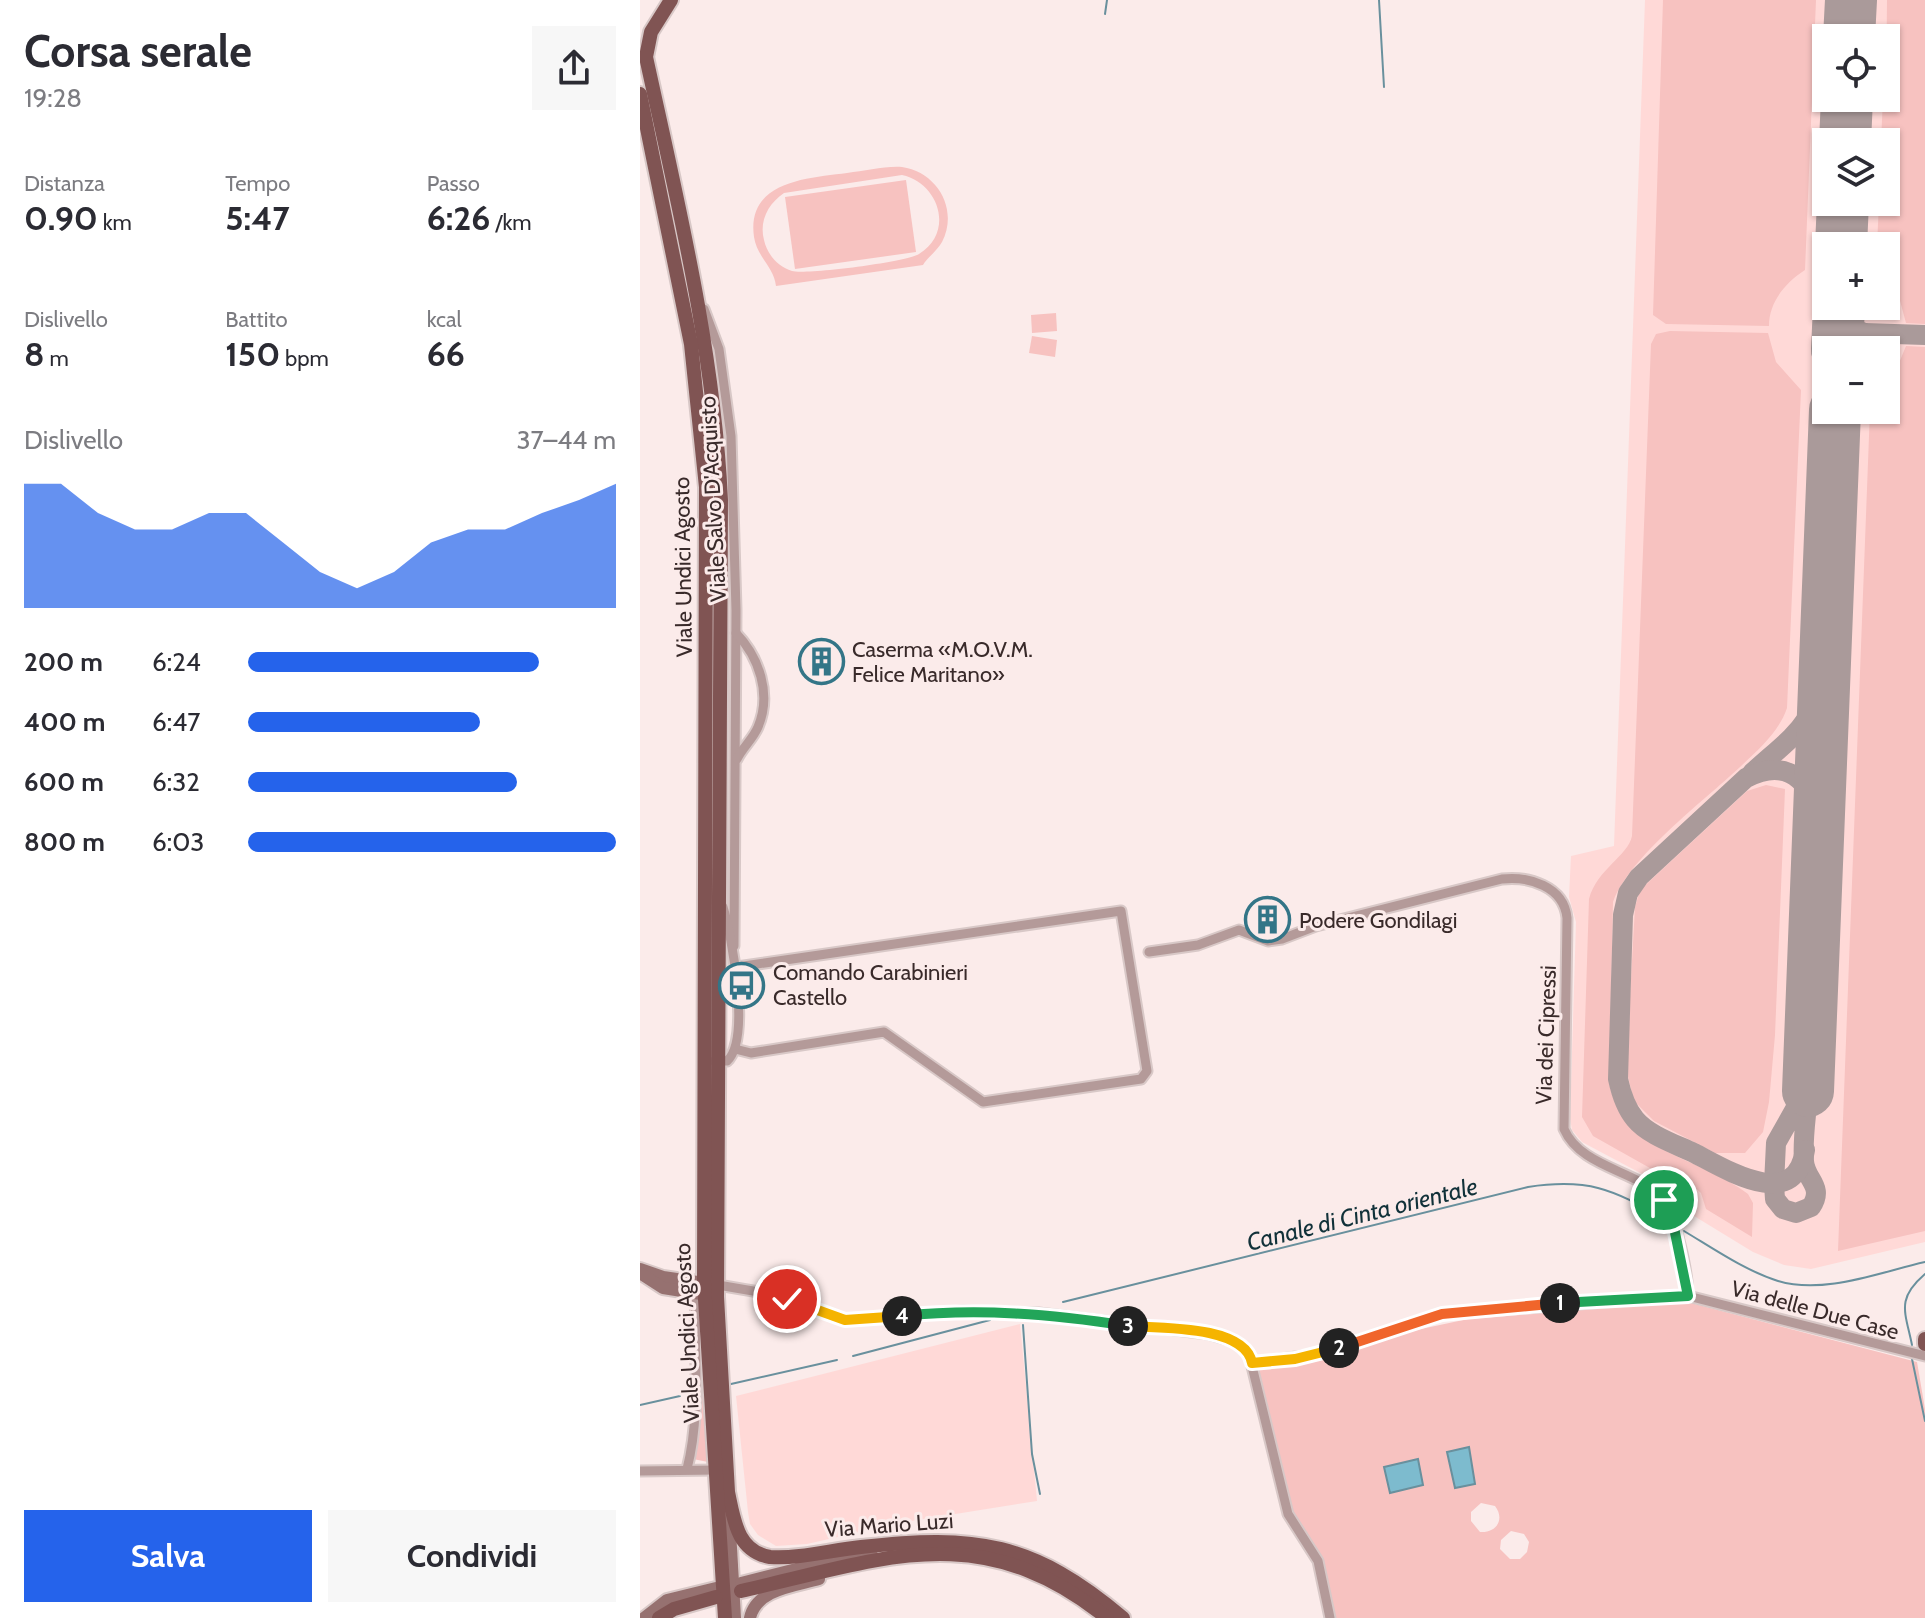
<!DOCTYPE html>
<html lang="it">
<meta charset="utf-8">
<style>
body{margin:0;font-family:Cabin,sans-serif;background:#f7f7f7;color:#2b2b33;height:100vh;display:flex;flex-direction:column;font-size:30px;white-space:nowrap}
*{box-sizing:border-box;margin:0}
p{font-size:26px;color:#7c7c81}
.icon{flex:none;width:44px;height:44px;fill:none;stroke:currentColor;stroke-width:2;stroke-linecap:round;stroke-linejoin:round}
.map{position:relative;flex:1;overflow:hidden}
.panel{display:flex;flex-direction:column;background:#fff;width:640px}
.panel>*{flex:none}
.tools{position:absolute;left:1172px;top:24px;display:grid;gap:16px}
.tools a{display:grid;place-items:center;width:88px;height:88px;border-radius:0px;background:#fff;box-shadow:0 2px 6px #0004;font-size:40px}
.pin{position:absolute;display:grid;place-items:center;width:68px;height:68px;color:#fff;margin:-34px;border:4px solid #fff;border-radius:50%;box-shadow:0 2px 8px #0007}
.km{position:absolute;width:40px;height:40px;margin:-20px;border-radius:50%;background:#222;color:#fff;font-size:22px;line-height:40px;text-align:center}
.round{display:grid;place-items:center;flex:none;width:84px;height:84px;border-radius:0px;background:#f7f7f7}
.head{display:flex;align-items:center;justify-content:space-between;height:136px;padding:0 24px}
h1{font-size:44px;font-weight:700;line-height:60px}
.figures{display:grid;grid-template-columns:repeat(3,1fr);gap:12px;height:136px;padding:8px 24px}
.figures div{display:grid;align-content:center}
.figures b{font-size:34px;font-weight:700}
.figures small{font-size:22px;font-weight:400}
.figures p{font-size:22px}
.chart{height:224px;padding:16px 24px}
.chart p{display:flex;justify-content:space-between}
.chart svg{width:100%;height:144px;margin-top:8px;fill:#2563eb;opacity:.7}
.cta{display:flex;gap:16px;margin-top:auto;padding:16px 24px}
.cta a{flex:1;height:92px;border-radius:0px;background:#2563eb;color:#fff;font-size:32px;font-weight:700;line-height:92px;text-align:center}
.cta a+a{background:#f7f7f7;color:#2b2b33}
ul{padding:0 24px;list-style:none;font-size:26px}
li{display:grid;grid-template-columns:128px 96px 1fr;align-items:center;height:60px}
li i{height:20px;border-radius:10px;background:#2563eb}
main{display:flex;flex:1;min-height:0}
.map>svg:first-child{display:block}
.built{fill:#ffd9d7;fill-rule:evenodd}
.green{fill:#f7c2c0;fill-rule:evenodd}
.water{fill:#7dbbce;stroke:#69909d;stroke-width:2}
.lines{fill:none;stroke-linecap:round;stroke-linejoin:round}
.stream{stroke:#69909d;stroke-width:2}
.taxiway{stroke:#aa9a9a;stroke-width:20}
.runway{stroke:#aa9a9a;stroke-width:52}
.street-casing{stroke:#d8c8c7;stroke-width:13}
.secondary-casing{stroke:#d8c8c7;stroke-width:16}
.primary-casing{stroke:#d8c8c7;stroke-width:18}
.street{stroke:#b49a99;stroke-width:9}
.secondary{stroke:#967170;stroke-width:12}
.primary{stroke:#805453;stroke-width:14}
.split-1-casing{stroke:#fff;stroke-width:16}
.split-2-casing{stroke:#fff;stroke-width:16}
.split-3-casing{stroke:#fff;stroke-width:16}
.split-4-casing{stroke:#fff;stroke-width:16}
.split-5-casing{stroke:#fff;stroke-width:16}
.split-1{stroke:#22a559;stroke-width:10}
.split-2{stroke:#f0652b;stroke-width:10}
.split-3{stroke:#f5b400;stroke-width:10}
.split-4{stroke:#22a559;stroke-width:10}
.split-5{stroke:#f5b400;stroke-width:10}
.labels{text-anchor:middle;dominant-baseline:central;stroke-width:6;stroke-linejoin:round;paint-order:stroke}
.street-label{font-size:22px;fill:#392a2a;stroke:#fbebea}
.poi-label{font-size:22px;fill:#392a2a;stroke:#fbebea;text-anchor:start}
.water-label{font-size:24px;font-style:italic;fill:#113139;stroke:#fbebea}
</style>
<main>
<section class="panel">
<div class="head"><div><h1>Corsa serale</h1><p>19:28</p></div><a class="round"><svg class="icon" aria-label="share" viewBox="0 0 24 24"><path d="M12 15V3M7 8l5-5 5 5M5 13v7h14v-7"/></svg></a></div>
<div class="figures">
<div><p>Distanza</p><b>0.90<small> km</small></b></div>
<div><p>Tempo</p><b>5:47</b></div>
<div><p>Passo</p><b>6:26<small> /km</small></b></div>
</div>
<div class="figures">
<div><p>Dislivello</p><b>8<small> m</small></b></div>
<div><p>Battito</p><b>150<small> bpm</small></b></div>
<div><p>kcal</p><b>66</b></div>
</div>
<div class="chart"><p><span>Dislivello</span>37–44 m</p>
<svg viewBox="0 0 160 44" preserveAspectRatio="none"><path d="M0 44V6L10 6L20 15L30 20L40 20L50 15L60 15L70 24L80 33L90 38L100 33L110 24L120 20L130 20L140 15L150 11L160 6V44z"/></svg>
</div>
<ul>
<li><b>200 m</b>6:24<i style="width:79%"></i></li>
<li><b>400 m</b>6:47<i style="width:63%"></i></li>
<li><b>600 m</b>6:32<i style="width:73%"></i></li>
<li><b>800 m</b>6:03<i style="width:100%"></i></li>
</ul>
<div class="cta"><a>Salva</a><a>Condividi</a></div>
</section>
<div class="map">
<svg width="1285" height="1618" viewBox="0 0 1285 1618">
<rect width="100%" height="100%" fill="#fbebea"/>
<g class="built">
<path d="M1005 0H1285V1242L1171 1269 1144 1265 1113 1252 1041 1208 1019 1183 942 1142 932 1130 930 1119 936 922 929 897 931 856 974 846ZM1186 38H1246V98H1186ZM1186 142H1246V202H1186ZM1186 246H1246V306H1186ZM1186 350H1246V410H1186Z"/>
<polygon points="380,1324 397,1501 259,1523 167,1544 136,1546 118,1535 110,1524 108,1512 96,1396"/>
</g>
<g class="green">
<path d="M1023 0H1176L1165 270C1145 283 1129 302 1129 326L1026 324 1013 315Z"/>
<polygon points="1247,0 1285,0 1285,324 1266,323 1259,297 1246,281 1246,246 1237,246 1239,202 1246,202 1246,142 1241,142 1243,98 1246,98"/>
<path d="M262 167C297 172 319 209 302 242 297 251 287 258 283 265L136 286C134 267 117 257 114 237 106 181 168 178 207 173 225 171 244 166 262 167ZM262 175C299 183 315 232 279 254 267 262 165 275 152 271 138 267 127 254 124 240 119 221 128 204 144 193Z"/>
<polygon points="266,180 276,252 155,269 145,197"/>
<polygon points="416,313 417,331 392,333 391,315"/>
<path d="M1030 331 1128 333 1136 362 1161 390 1147 708C1139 732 1118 750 1100 767 1064 801 990 856 973 902L969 1083C983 1153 1059 1156 1108 1194L1113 1203 1112 1237 1066 1209 1061 1193 1051 1184 1033 1181 953 1136 942 1117 949 899C957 869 988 856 992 836L1011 344 1016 334Z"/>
<polygon points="392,336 417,340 415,357 389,353"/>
<polygon points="1266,346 1285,347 1285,1231 1198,1251 1230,410 1246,410 1246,381 1257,368"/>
<polygon points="1126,785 1145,789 1135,1035 1129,1102 1123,1132 1105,1153 1075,1153 1014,1121 994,1101 986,1069 995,907 1000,890 1107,791"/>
<polygon points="58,1295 68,1461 68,1462 53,1459 61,1396"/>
<path d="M1047 1302 1277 1362 1285 1409V1618H694L680 1557 650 1511 617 1371 620 1368 697 1357 762 1333 828 1319ZM841 1503 855 1506C865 1519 857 1533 840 1532L831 1521V1512ZM871 1531 884 1534 889 1542 887 1552 880 1559H870L860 1549 861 1540Z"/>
</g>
<g class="water">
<polygon points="829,1447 835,1484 815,1488 807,1452"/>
<polygon points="778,1459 783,1485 750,1493 744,1467"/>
</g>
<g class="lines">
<g class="stream">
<polyline points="739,0 744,87"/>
<polyline points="465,14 467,0"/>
<path d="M1044 1231C1074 1249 1104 1270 1138 1281 1184 1295 1240 1272 1285 1262"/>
<path d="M423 1302 888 1187C948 1178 972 1189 1023 1218"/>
<polyline points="383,1325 392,1454 400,1494"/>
<path d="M1272 1345C1265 1311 1256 1299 1285 1274"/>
<polyline points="213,1356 350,1320"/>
<polyline points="1272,1359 1285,1421"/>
<polyline points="91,1384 197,1360"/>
<polyline points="0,1405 40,1396"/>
</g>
<g class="taxiway">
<polyline points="1199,309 1210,327 1224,333 1208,338 1200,350"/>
<polyline points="1224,333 1285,335"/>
<path d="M1112 773C1157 732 1174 727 1185 663"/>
<path d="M1168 1091C1167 1114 1162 1138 1164 1161 1165 1180 1185 1186 1171 1207L1156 1213 1143 1209 1135 1199 1134 1184 1136 1143 1163 1095 1170 1056"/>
<path d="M1165 1150C1155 1213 1087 1170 1054 1153 1035 1144 1008 1135 995 1119 985 1107 981 1093 978 1079L983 915 988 893 999 877 1106 778C1143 759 1163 775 1179 808"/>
</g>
<g class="runway">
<polyline points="1209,38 1211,0"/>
<polyline points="1205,142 1207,98"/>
<polyline points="1201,246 1203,202"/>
<polyline points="1197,350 1199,306"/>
<polyline points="1168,1091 1195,410"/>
</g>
<defs>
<g id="street">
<polyline points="64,309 79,349 91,436 96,610 94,946"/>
<path d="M96 633C119 657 132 694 118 727 113 739 103 747 97 759"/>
<path d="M509 952 558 945 599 930 628 941 642 939 676 926 862 879C888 876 924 886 927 918L924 1129C940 1166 992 1170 1020 1195 1035 1209 1048 1275 1048 1296"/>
<polyline points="95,1049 111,1053 244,1032 343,1102 501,1079 507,1071 481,911 97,967"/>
<path d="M74 1061H87C111 1040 92 936 83 907"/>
<polyline points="78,1285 131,1294 205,1320 323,1311 399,1313 568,1334 596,1342 609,1354 648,1514 678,1561 690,1618"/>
<polyline points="612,1363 677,1354 802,1314 1048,1296 1285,1356"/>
<path d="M47 1469C62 1410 53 1350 56 1290"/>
<polyline points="0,1471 77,1470"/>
</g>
<g id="secondary">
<polyline points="0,1269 23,1277 71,1284"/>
<polyline points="0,1273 23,1288 61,1294 65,1299"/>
<polyline points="89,1513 95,1618"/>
<polyline points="101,1583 232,1550"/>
<polyline points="4,1618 27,1600 76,1588"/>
<path d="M110 1618C116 1589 155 1586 179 1579"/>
</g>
<g id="primary">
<path d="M31 0 11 32 6 57C38 204 74 350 81 500L77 1297 88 1492C94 1520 97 1551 130 1557 160 1559 191 1550 221 1547 335 1534 393 1542 483 1618"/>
<polyline points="0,94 51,344 66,487 64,1283 85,1618"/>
<polyline points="1285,1339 1285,1344"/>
<path d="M101 1591C242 1559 341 1516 467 1618"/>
<polyline points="19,1618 34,1609 76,1597"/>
</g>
</defs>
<use href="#street" class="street-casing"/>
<use href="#secondary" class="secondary-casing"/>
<use href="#primary" class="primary-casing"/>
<use href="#street" class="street"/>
<use href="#secondary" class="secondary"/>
<use href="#primary" class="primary"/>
</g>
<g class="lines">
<defs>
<polyline id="split-1" points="920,1303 1048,1296 1032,1218 1024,1200"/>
<polyline id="split-2" points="699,1348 802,1314 920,1303"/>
<path id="split-3" d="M488 1326C519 1328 605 1325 612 1363L655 1359 699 1348"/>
<path id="split-4" d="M262 1316C339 1308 411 1314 488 1326"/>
<polyline id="split-5" points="147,1299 205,1320 262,1316"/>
</defs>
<use href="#split-1" class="split-1-casing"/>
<use href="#split-2" class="split-2-casing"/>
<use href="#split-3" class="split-3-casing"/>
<use href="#split-4" class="split-4-casing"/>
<use href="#split-5" class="split-5-casing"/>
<use href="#split-1" class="split-1"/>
<use href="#split-2" class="split-2"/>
<use href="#split-3" class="split-3"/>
<use href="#split-4" class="split-4"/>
<use href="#split-5" class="split-5"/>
</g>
<defs>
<symbol id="building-ring" viewBox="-11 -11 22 22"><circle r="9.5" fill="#fbebea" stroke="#337587" stroke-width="1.5"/><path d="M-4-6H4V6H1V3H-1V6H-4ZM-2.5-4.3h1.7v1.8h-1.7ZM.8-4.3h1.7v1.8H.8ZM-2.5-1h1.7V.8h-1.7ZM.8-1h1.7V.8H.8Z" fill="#337587"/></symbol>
<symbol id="bus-ring" viewBox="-11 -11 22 22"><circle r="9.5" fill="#fbebea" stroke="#337587" stroke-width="1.5"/><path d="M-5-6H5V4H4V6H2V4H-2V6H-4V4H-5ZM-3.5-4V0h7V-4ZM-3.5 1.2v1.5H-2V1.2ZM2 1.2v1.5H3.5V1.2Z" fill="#337587"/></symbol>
</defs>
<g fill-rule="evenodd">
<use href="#building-ring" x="156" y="636" width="51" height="51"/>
<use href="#building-ring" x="602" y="894" width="51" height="51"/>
<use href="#bus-ring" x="76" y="960" width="51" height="51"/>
</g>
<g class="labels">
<g class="street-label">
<text transform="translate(73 499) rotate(-93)">Viale Salvo D'Acquisto</text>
<text transform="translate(43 567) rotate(-91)">Viale Undici Agosto</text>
<text transform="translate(906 1035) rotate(-88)">Via dei Cipressi</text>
<text transform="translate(1175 1310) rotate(15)">Via delle Due Case</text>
<text transform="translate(47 1333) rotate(-93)">Viale Undici Agosto</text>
<text transform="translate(249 1525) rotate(-4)">Via Mario Luzi</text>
</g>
<g class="poi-label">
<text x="212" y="649">Caserma «M.O.V.M.<tspan x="212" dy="25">Felice Maritano»</tspan></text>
<text x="659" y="920">Podere Gondilagi</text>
<text x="133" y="972">Comando Carabinieri<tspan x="133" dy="25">Castello</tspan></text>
</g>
<g class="water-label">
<text transform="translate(722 1214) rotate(-14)">Canale di Cinta orientale</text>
</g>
</g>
</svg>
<div class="tools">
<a><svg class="icon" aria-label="locate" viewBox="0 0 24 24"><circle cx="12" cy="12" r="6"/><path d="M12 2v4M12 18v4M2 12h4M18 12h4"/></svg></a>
<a><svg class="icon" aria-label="layers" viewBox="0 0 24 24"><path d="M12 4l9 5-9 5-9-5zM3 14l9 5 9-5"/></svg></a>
<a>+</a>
<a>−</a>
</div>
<div class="pin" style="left:1024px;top:1200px;background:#1e9e55"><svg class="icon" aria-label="arrive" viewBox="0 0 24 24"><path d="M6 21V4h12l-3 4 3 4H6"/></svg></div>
<div class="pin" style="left:147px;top:1299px;background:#d93025"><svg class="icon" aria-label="check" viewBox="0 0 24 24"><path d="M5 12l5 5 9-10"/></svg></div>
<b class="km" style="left:920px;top:1303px">1</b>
<b class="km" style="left:699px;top:1348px">2</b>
<b class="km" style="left:488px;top:1326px">3</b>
<b class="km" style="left:262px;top:1316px">4</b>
</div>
</main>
